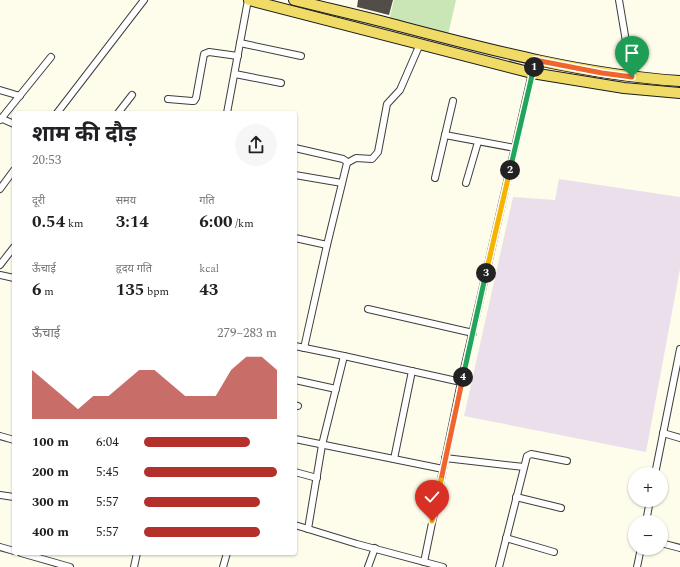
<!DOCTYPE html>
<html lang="hi">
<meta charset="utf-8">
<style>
body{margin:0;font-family:Spectral,"Noto Sans Devanagari",serif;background:#f6f6f6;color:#202124;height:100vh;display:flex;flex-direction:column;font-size:15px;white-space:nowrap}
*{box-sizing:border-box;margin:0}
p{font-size:13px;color:#757577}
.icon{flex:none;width:22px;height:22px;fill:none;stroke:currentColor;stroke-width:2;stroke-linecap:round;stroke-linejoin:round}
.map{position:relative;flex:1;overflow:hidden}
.details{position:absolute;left:12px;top:111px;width:285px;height:444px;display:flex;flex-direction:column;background:#fff;border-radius:4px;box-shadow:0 1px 3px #0004}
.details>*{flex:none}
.fabs{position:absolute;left:628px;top:467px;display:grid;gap:8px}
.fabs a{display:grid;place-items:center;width:40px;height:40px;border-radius:50%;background:#fff;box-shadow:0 1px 3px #0004;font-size:20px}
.pin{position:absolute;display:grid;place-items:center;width:34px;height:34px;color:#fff;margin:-41px -17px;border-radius:50% 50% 50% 0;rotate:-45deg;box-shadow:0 0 4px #0007}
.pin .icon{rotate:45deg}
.km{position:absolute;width:20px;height:20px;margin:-10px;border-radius:50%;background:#222;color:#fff;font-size:11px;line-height:20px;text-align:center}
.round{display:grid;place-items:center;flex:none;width:42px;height:42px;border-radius:21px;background:#f6f6f6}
.summary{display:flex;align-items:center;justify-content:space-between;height:68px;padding:0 20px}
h1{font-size:22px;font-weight:700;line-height:30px}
.metrics{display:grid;grid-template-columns:repeat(3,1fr);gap:6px;height:68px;padding:4px 20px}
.metrics div{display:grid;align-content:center}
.metrics b{font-size:17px;font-weight:700}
.metrics small{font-size:11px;font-weight:400}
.metrics p{font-size:11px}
.chart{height:112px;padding:8px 20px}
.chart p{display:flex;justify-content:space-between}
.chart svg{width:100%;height:72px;margin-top:4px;fill:#b3302b;opacity:.7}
ul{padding:0 20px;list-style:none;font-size:13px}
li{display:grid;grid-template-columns:64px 48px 1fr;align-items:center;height:30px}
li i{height:10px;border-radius:5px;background:#b3302b}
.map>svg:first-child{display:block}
.industrial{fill:#eadfea}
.green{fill:#cbe6b6}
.building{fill:#534d48}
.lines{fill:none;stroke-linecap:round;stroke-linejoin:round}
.street-casing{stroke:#3e3e3e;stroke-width:8}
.primary-casing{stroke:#1c1c1c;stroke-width:12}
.street{stroke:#fff;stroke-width:6}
.primary{stroke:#f1db67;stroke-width:10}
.split-1-casing{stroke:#fff;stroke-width:8}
.split-2-casing{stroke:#fff;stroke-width:8}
.split-3-casing{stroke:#fff;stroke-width:8}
.split-4-casing{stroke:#fff;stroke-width:8}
.split-5-casing{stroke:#fff;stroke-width:8}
.split-6-casing{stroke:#fff;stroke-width:8}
.split-1{stroke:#f0652b;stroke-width:5}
.split-2{stroke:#22a559;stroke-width:5}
.split-3{stroke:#f5b400;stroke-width:5}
.split-4{stroke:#22a559;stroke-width:5}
.split-5{stroke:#f0652b;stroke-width:5}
.split-6{stroke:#f5b400;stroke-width:5}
</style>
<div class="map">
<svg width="680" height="567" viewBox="0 0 680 567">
<rect width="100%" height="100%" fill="#fefcea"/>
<polygon class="industrial" points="559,179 680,197 680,269 646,452 464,416 513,197 555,200"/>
<polygon class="green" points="394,0 456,0 448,35 389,20"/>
<polygon class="building" points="358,0 393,0 389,15 357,7"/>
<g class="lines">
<defs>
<g id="street">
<polyline points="619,0 632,77"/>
<polyline points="240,43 301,56"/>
<polyline points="235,74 281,83"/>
<polyline points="0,90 20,96"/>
<polyline points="168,99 192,101 194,101 196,98 204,54 209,52 238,56"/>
<polyline points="57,113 144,0"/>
<polyline points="118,113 132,95"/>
<polyline points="227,113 248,0"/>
<polyline points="0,118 14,124"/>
<polyline points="0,120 51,57"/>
<polyline points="445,135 515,148"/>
<polyline points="295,148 343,159 346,161 347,163 327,245 304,348"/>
<polyline points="347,163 356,158 372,159 378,152 387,104 400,90 420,44"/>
<polyline points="295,175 342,183"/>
<polyline points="435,178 453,101"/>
<polyline points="466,183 478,142"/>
<polyline points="0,189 14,170"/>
<polyline points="295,238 327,245"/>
<polyline points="0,265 14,247"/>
<polyline points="0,275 14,278"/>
<polyline points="368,309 473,333"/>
<polyline points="295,346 344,356 461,382"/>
<polyline points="295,380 336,389"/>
<polyline points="295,405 298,406"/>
<polyline points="663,433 680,438"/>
<polyline points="0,436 14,440"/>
<polyline points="295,439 443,469"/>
<polyline points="445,458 524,467"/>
<polyline points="394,459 412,371"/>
<polyline points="295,472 317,478"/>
<polyline points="655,474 680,349"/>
<polyline points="0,495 14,497"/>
<polyline points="516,497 561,508"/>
<polyline points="646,522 650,500"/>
<polyline points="295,525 357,544 443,567"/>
<polyline points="308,529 322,445 344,356"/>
<polyline points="506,538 554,552"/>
<polyline points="661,543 680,548"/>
<polyline points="0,547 14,551"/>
<polyline points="21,553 70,567"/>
<polyline points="424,562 461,382 535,60"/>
<polyline points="134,567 137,553"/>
<polyline points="223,567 227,553"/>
<polyline points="368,567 375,548"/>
<polyline points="499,567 527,456 531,454 567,461"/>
<polyline points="637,567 641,548"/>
</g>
<g id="primary">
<polyline points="249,0 532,73 624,88 680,93"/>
<path d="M294 0C330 9 367 17 403 27 494 51 586 75 680 81"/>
</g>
</defs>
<use href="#street" class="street-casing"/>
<use href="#primary" class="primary-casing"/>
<use href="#street" class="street"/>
<use href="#primary" class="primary"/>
</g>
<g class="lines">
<defs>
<polyline id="split-1" points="534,67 535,60 602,73 632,77"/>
<polyline id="split-2" points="510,170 534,67"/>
<polyline id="split-3" points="486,273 510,170"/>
<polyline id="split-4" points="463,377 486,273"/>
<polyline id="split-5" points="441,480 463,377"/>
<polyline id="split-6" points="432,521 441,480"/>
</defs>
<use href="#split-1" class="split-1-casing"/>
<use href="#split-2" class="split-2-casing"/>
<use href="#split-3" class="split-3-casing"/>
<use href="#split-4" class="split-4-casing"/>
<use href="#split-5" class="split-5-casing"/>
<use href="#split-6" class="split-6-casing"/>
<use href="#split-1" class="split-1"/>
<use href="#split-2" class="split-2"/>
<use href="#split-3" class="split-3"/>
<use href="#split-4" class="split-4"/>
<use href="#split-5" class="split-5"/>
<use href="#split-6" class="split-6"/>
</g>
</svg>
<div class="fabs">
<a>+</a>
<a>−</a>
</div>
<div class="pin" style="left:632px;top:77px;background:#1e9e55"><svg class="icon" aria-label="arrive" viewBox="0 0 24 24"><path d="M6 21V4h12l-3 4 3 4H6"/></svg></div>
<div class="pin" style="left:432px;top:521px;background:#d93025"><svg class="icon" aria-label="check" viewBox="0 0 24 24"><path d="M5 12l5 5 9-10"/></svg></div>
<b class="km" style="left:534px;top:67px">1</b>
<b class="km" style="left:510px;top:170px">2</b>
<b class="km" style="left:486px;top:273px">3</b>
<b class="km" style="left:463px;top:377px">4</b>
<section class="details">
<div class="summary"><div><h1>शाम की दौड़</h1><p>20:53</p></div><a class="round"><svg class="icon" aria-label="share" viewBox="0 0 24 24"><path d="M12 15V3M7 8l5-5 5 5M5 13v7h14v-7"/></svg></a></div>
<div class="metrics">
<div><p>दूरी</p><b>0.54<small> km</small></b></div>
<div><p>समय</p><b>3:14</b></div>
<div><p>गति</p><b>6:00<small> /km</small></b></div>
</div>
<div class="metrics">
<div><p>ऊँचाई</p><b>6<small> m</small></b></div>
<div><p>हृदय गति</p><b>135<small> bpm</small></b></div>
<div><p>kcal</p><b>43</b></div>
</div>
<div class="chart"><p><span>ऊँचाई</span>279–283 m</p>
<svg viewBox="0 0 160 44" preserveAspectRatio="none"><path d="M0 44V14L10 22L20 30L30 38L40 30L50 30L60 22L70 14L80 14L90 22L100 30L110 30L120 30L130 14L140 6L150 6L160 14V44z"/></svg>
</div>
<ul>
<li><b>100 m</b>6:04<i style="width:80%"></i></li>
<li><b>200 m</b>5:45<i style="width:100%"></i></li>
<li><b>300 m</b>5:57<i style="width:87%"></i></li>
<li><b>400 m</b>5:57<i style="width:87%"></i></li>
</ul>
</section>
</div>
